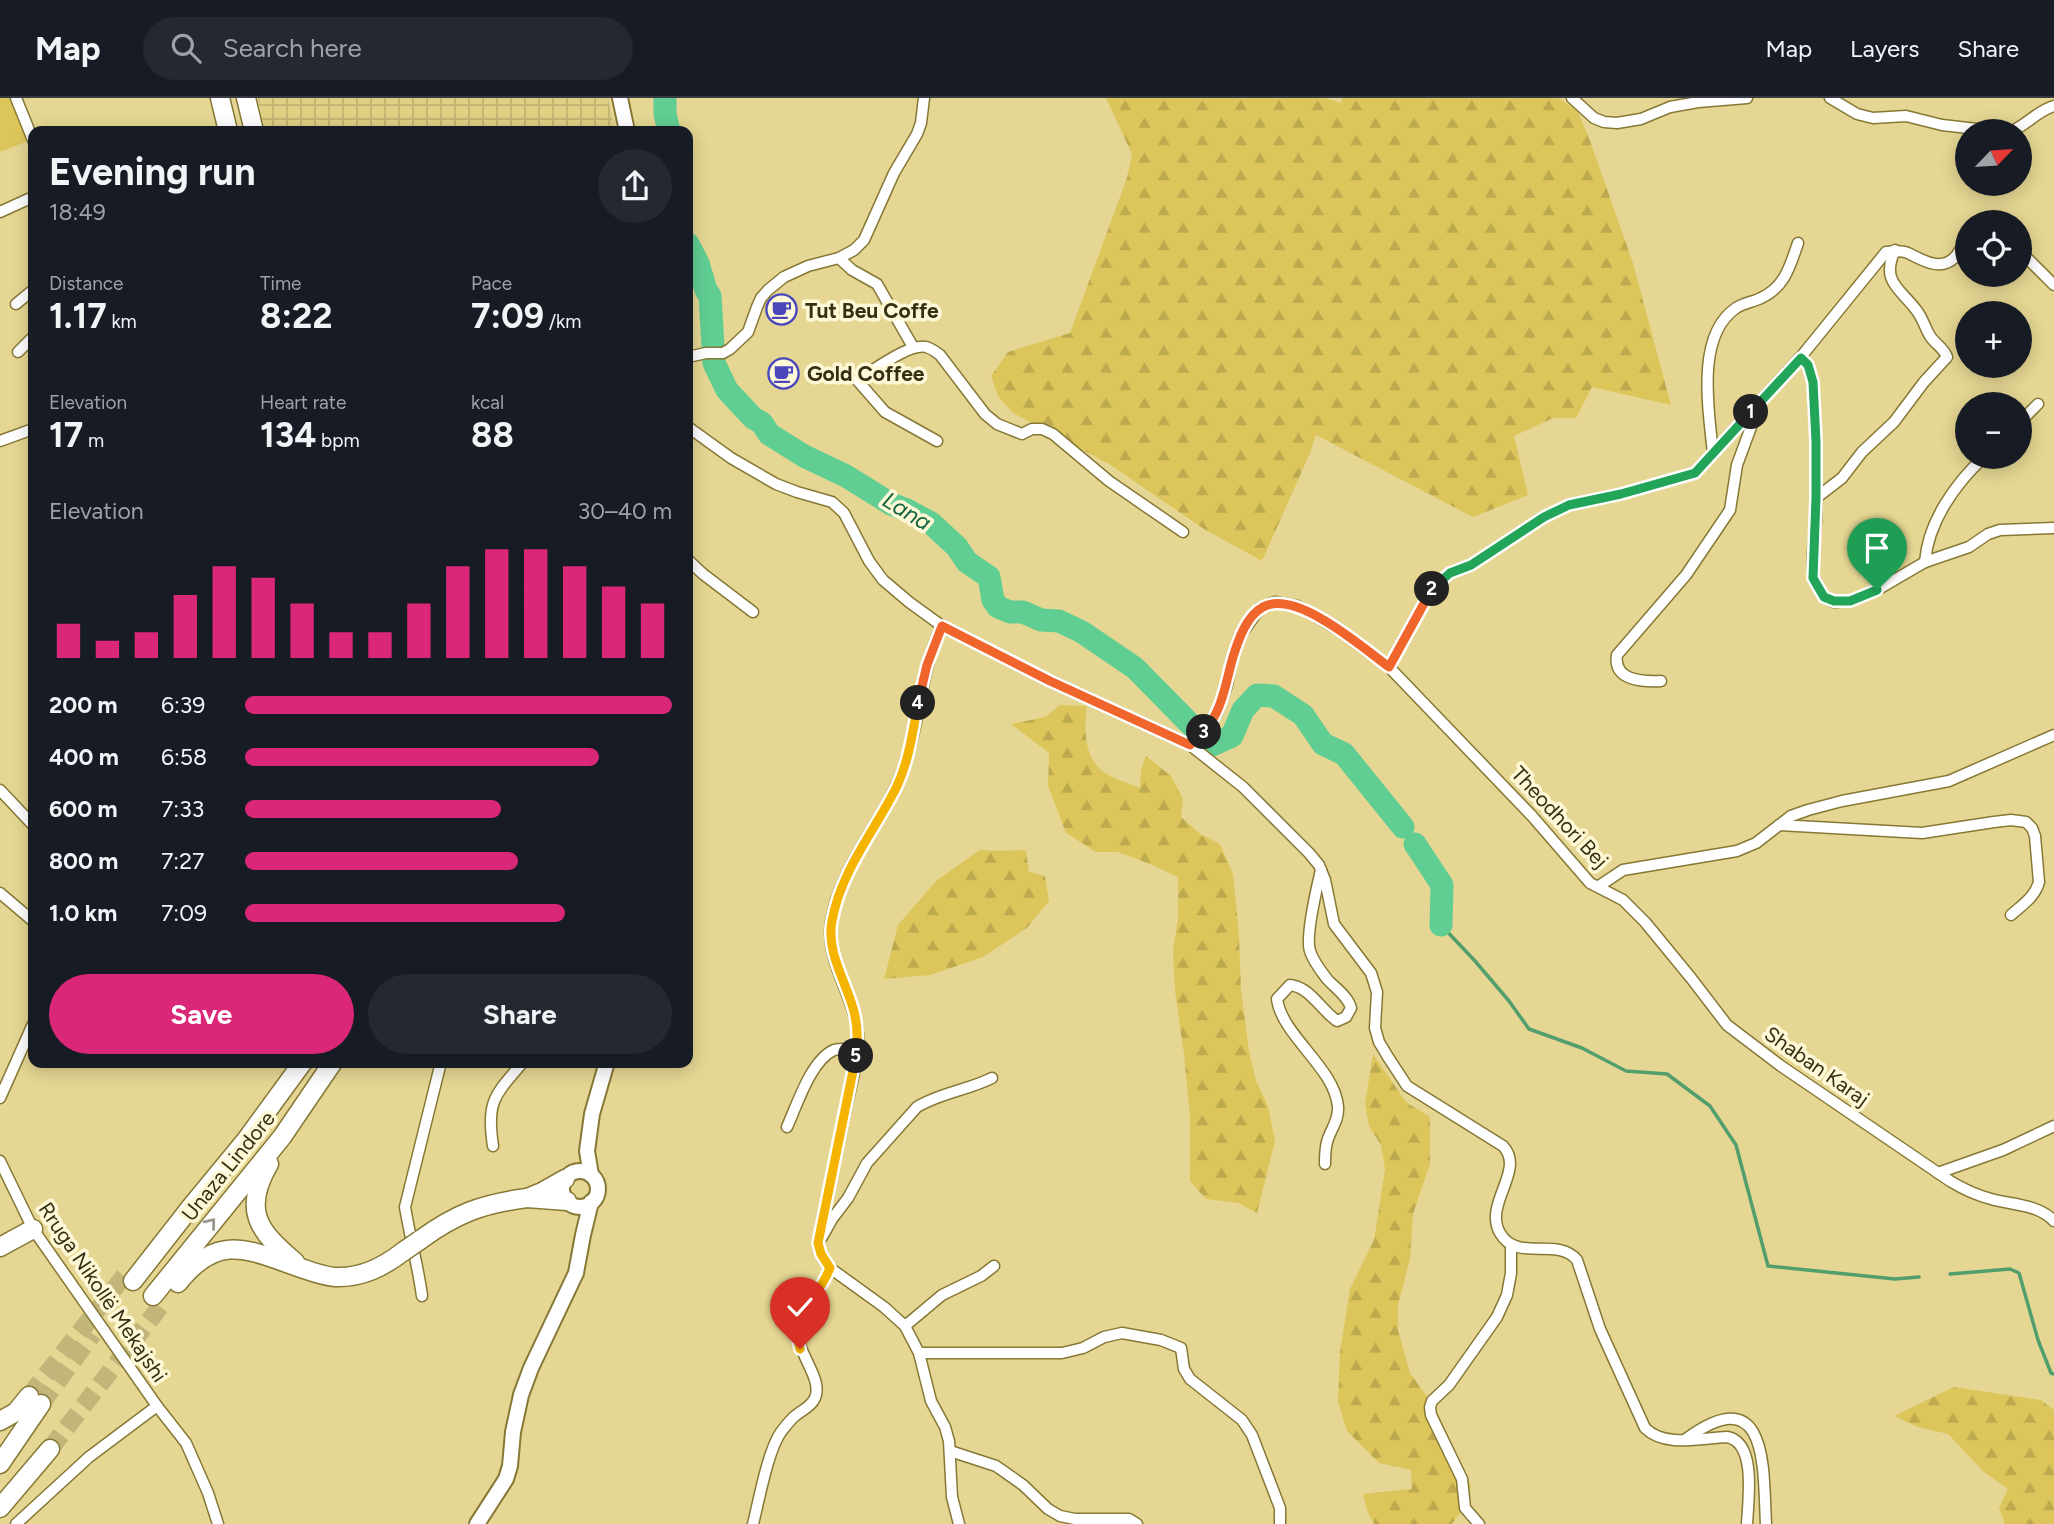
<!DOCTYPE html>
<meta charset="utf-8">
<style>
body{margin:0;font-family:Figtree,sans-serif;background:#242831;color:#f1f3f6;height:100vh;display:flex;flex-direction:column;font-size:26px;white-space:nowrap}
*{box-sizing:border-box;margin:0}
p{font-size:23px;color:#9ea1a6}
.icon{flex:none;width:38px;height:38px;fill:none;stroke:currentColor;stroke-width:2;stroke-linecap:round;stroke-linejoin:round}
.map{position:relative;flex:1;overflow:hidden}
.side{position:absolute;left:28px;top:28px;width:665px;height:942px;display:flex;flex-direction:column;background:#171b24;border-radius:14px;box-shadow:0 4px 18px #0003}
.side>*{flex:none}
.needle{width:46px;rotate:65deg}
.fabs{position:absolute;left:1955px;top:21px;display:grid;gap:14px}
.fabs a{display:grid;place-items:center;width:77px;height:77px;border-radius:50%;background:#171b24;box-shadow:0 4px 18px #0003;font-size:35px}
.pin{position:absolute;display:grid;place-items:center;width:60px;height:60px;color:#fff;margin:-72px -30px;border-radius:50% 50% 50% 0;rotate:-45deg;box-shadow:0 0 7px #0007}
.pin .icon{rotate:45deg}
.km{position:absolute;width:35px;height:35px;margin:-18px;border-radius:50%;background:#222;color:#fff;font-size:19px;line-height:35px;text-align:center}
.round{display:grid;place-items:center;flex:none;width:74px;height:74px;border-radius:37px;background:#242831}
.head{display:flex;align-items:center;justify-content:space-between;height:119px;padding:0 21px}
h1{font-size:38px;font-weight:700;line-height:52px}
.stats{display:grid;grid-template-columns:repeat(3,1fr);gap:10px;height:119px;padding:7px 21px}
.stats div{display:grid;align-content:center}
.stats b{font-size:35px;font-weight:700}
.stats small{font-size:19px;font-weight:400}
.stats p{font-size:19px}
.chart{height:196px;padding:14px 21px}
.chart p{display:flex;justify-content:space-between}
.chart svg{width:100%;height:126px;margin-top:7px;stroke:#db2777;stroke-width:6}
.primary-button{display:flex;gap:14px;margin-top:auto;padding:14px 21px}
.primary-button a{flex:1;height:80px;border-radius:42px;background:#db2777;color:#fff;font-size:28px;font-weight:700;line-height:80px;text-align:center}
.primary-button a+a{background:#242831;color:#f1f3f6}
ul{padding:0 21px;list-style:none;font-size:23px}
li{display:grid;grid-template-columns:112px 84px 1fr;align-items:center;height:52px}
li i{height:18px;border-radius:9px;background:#db2777}
header{display:flex;align-items:center;gap:42px;box-sizing:border-box;height:98px;padding:0 35px;background:#171b24;border-bottom:2px solid #363941}
header strong{font-size:33px}
nav{display:flex;gap:38px;margin-inline-start:auto;font-size:24px}
.search{width:490px;height:63px;background:#242831;display:flex;align-items:center;gap:18px;box-sizing:border-box;padding:0 24px;border-radius:38px;color:#9ea1a6;font-size:26px}
.map>svg:first-child{display:block}
.industrial{fill:url(#industrial-grid)}
.green{fill:#dcc65b}
.forest{fill:url(#forest-firs)}
.lines{fill:none;stroke-linecap:round;stroke-linejoin:round}
.stream{stroke:#539e6d;stroke-width:3.5}
.river{stroke:#60ce93;stroke-width:23}
.highway-tunnel{stroke:#c2b57a;stroke-width:18;stroke-dasharray:18 9;stroke-linecap:butt}
.street-casing{stroke:#867835;stroke-width:13}
.secondary-casing{stroke:#867835;stroke-width:18}
.highway-casing{stroke:#867835;stroke-width:21}
.street{stroke:#fff;stroke-width:10}
.secondary{stroke:#fff;stroke-width:14}
.highway{stroke:#fff;stroke-width:18}
.highway-bridge-casing{stroke:#867835;stroke-width:21;stroke-linecap:butt}
.highway-bridge{stroke:#fff;stroke-width:18}
.oneway{stroke:#9a978a}
.split-1-casing{stroke:#fff;stroke-width:14}
.split-2-casing{stroke:#fff;stroke-width:14}
.split-3-casing{stroke:#fff;stroke-width:14}
.split-4-casing{stroke:#fff;stroke-width:14}
.split-5-casing{stroke:#fff;stroke-width:14}
.split-6-casing{stroke:#fff;stroke-width:14}
.split-1{stroke:#22a559;stroke-width:9}
.split-2{stroke:#22a559;stroke-width:9}
.split-3{stroke:#f0652b;stroke-width:9}
.split-4{stroke:#f0652b;stroke-width:9}
.split-5{stroke:#f5b400;stroke-width:9}
.split-6{stroke:#f5b400;stroke-width:9}
.labels{text-anchor:middle;dominant-baseline:central;stroke-width:7;stroke-linejoin:round;paint-order:stroke}
.poi-label{font-size:21px;font-weight:bold;fill:#352f14;stroke:#fff8d6;text-anchor:start}
.street-label{font-size:21px;fill:#352f14;stroke:#fff8d6}
.water-label{font-size:23px;font-style:italic;fill:#12653f;stroke:#fff8d6}
</style>
<header>
<strong>Map</strong>
<div class="search"><svg class="icon" aria-label="search" viewBox="0 0 24 24"><circle cx="10" cy="10" r="6"/><path d="M15 15l6 6"/></svg>Search here</div>
<nav><a>Map</a><a>Layers</a><a>Share</a></nav>
</header>
<div class="map">
<svg width="2054" height="1426" viewBox="0 0 2054 1426">
<defs>
<pattern id="industrial-grid" width="8" height="8" patternUnits="userSpaceOnUse" patternTransform="scale(1.75)"><rect width="8" height="8" fill="#e0d084"/><path d="M0 4h8M4 0v8" fill="none" stroke="#c1b371"/></pattern>
<pattern id="forest-firs" width="22" height="20" patternUnits="userSpaceOnUse" patternTransform="scale(1.75)"><rect width="22" height="20" fill="#dcc65b"/><path d="M5 1l3.5 6h-7zM16 11l3.5 6h-7z" fill="#bdaa4e"/></pattern>
</defs>
<rect width="100%" height="100%" fill="#e5d793"/>
<polygon class="industrial" points="258,0 608,0 615,33 265,33"/>
<polygon class="green" points="0,0 16,0 33,41 0,54"/>
<g class="forest">
<polygon points="1106,0 1325,0 1341,5 1342,0 1558,0 1577,12 1589,40 1633,165 1671,307 1592,289 1576,320 1553,320 1514,338 1528,397 1473,419 1316,337 1310,355 1262,463 1204,431 1109,366 1013,315 998,298 991,278 1008,254 1070,235 1127,80 1132,56"/>
<path d="M1060 607 1087 608C1084 629 1084 656 1100 671 1108 679 1130 686 1140 690L1141 672 1146 658 1171 678 1183 701 1181 719 1200 736 1220 746 1233 776 1239 837 1241 892 1249 953 1256 983 1268 1008 1275 1043 1257 1115 1238 1105 1206 1101 1190 1083V1018L1184 956 1175 893 1173 853 1178 820V779L1150 766 1118 754H1096L1066 735 1048 688 1049 655 1011 626 1045 619Z"/>
<polygon points="980,752 998,753 1026,752 1029,774 1045,778 1049,803 1027,830 983,859 930,877 884,881 898,827 937,782"/>
<polygon points="1373,956 1406,1004 1430,1019 1430,1066 1413,1116 1410,1161 1398,1207 1398,1232 1410,1275 1436,1311 1471,1388 1466,1407 1452,1426 1374,1426 1368,1415 1363,1396 1412,1391 1411,1372 1379,1365 1347,1333 1338,1304 1340,1254 1350,1191 1374,1142 1385,1071 1381,1047 1369,1028 1365,1006"/>
<polygon points="1954,1289 2041,1302 2054,1312 2054,1426 2005,1426 1999,1410 2008,1391 1984,1374 1948,1336 1918,1329 1894,1318"/>
</g>
<g class="lines">
<g class="stream">
<polyline points="1441,827 1475,863 1509,903 1529,931 1582,950 1626,973 1667,976 1710,1008 1736,1047 1768,1168 1895,1181 1919,1179"/>
<polyline points="1950,1176 2010,1171 2019,1175 2038,1242 2051,1275 2054,1276"/>
</g>
<g class="river">
<polyline points="665,0 665,16 669,33"/>
<polyline points="688,146 698,165 706,192 710,198 714,265 727,292 753,320 762,325 769,336 804,358 846,378 891,406 907,412 931,425 957,449 967,464 989,479 993,502 998,509 1010,514 1023,514 1041,522 1059,523 1082,534 1135,570 1193,629"/>
<polyline points="1210,645 1212,647 1232,638 1243,612 1257,597 1274,598 1303,617 1323,646 1344,656 1403,729"/>
<polyline points="1415,746 1442,787 1441,827"/>
</g>
<g class="highway-tunnel">
<polyline points="29,1298 125,1177"/>
<polyline points="41,1306 93,1236"/>
<polyline points="50,1351 163,1205"/>
</g>
<defs>
<g id="street">
<polyline points="16,0 33,42"/>
<polyline points="1572,0 1594,20 1604,24 1617,25 1641,21 1670,9 1698,4 1747,0"/>
<polyline points="1830,0 1857,16 1873,20 1906,18 1942,27 1994,33"/>
<path d="M2012 33C2027 27 2038 12 2054 8"/>
<polyline points="0,114 33,99"/>
<polyline points="2020,153 2054,187"/>
<polyline points="839,160 852,172 877,186 913,249"/>
<polyline points="16,206 33,192"/>
<polyline points="18,254 33,239"/>
<polyline points="688,259 706,255 723,255 730,251 748,234 757,209 761,200 768,192 784,179 808,168 839,160 854,152 864,142 894,75 917,36 921,25 924,0"/>
<polyline points="1800,260 1808,267 1813,284 1816,343 1816,424 1813,455 1813,480 1824,499 1834,504 1850,503 1877,492 1925,464 1969,449 1988,436 2000,432 2054,430"/>
<polyline points="2020,324 2038,306"/>
<path d="M688 329 731 360 776 386 797 394 832 404 844 415 869 463 883 482 909 504 942 528 1050 583 1190 647 1243 689 1309 755 1319 767 1325 782 1334 826 1371 875 1377 894 1375 930 1379 944 1388 959 1407 988 1503 1048C1526 1072 1483 1106 1500 1135 1517 1165 1557 1138 1577 1162L1600 1231 1645 1330C1665 1350 1701 1340 1727 1339 1757 1344 1748 1403 1747 1426"/>
<polyline points="0,343 33,331"/>
<path d="M937 343 885 314 857 282C873 273 909 245 926 249 931 250 936 254 940 257L985 316 997 326 1022 336 1032 331H1042L1053 336 1109 383 1183 434"/>
<path d="M1713 356C1709 313 1695 238 1736 210 1743 205 1753 204 1761 200 1785 189 1790 168 1798 145"/>
<path d="M1816 400 1842 380 1862 354 1894 324 1924 284 1947 259C1944 250 1935 246 1930 238 1925 230 1923 221 1917 213 1901 191 1880 184 1895 152"/>
<polyline points="688,462 703,476 753,514"/>
<path d="M1925 464C1928 424 1955 386 1984 359"/>
<path d="M942 528C920 573 921 620 905 666 887 721 841 764 831 824 825 863 855 899 858 937 859 962 850 990 845 1015 836 1058 826 1102 818 1145L821 1156 830 1170 884 1209 905 1228 919 1255 931 1303 945 1329 949 1343 952 1399 959 1426"/>
<path d="M1389 569 1431 492 1450 475 1471 467 1544 419 1569 407 1621 396 1695 375 1800 260 1886 154C1893 153 1901 152 1908 155 1922 162 1941 174 1955 159 1960 154 1963 145 1967 140"/>
<path d="M1661 583C1641 584 1613 582 1617 557L1686 477 1730 412 1737 367 1758 310"/>
<path d="M1190 647 1202 637 1217 615 1227 587 1232 562 1240 538 1260 510 1275 504 1297 508 1311 515 1345 536 1389 569 1532 718 1590 785 1623 802 1645 824 1691 880 1727 927 1781 968 1950 1083C1963 1091 1976 1097 1991 1101 2012 1107 2038 1106 2054 1123"/>
<polyline points="0,692 33,727"/>
<path d="M1779 727 1922 735 1994 724 2011 722 2026 724 2032 730 2035 738 2039 784C2035 799 2022 807 2011 817"/>
<path d="M1321 772C1317 789 1305 838 1310 853 1313 863 1321 873 1327 881 1335 890 1348 898 1351 910L1346 919 1337 923C1321 912 1310 889 1290 887L1277 901C1282 938 1335 970 1338 1009 1339 1023 1330 1032 1327 1044 1325 1051 1325 1059 1325 1066"/>
<polyline points="1599,788 1623,772 1737,753 1756,745 1791,718 1808,712 1842,703 1949,683 2054,637"/>
<polyline points="0,795 33,823"/>
<polyline points="0,1000 33,926"/>
<path d="M787 1029C797 1007 811 962 834 952 841 950 849 951 857 952"/>
<path d="M493 1048C486 1003 495 997 523 964"/>
<polyline points="0,1063 33,1131 157,1308 186,1345 208,1395 218,1426"/>
<polyline points="1938,1075 2003,1052 2054,1028"/>
<path d="M822 1139 832 1121 848 1100 867 1065 917 1009C940 995 968 992 992 980"/>
<path d="M422 1198C418 1168 410 1139 405 1109L441 964"/>
<polyline points="905,1228 942,1197 981,1178 994,1168"/>
<polyline points="919,1255 1062,1255 1083,1250 1104,1239 1122,1235 1161,1242 1181,1250 1184,1271 1190,1281 1242,1322 1252,1337 1280,1410 1280,1426"/>
<path d="M1686 1341C1769 1280 1763 1371 1766 1426"/>
<polyline points="950,1353 996,1368 1023,1387 1048,1411 1060,1418 1075,1421 1129,1421 1137,1426"/>
<polyline points="16,1426 89,1359 157,1308"/>
<path d="M753 1426C759 1402 768 1352 781 1334 785 1329 790 1322 795 1318 802 1312 811 1309 815 1300 824 1279 793 1253 797 1224 799 1209 812 1201 820 1189 824 1183 827 1177 830 1170"/>
<polyline points="1479,1426 1465,1410 1462,1381 1431,1317 1430,1309 1432,1303 1449,1287 1497,1219 1507,1197 1511,1175 1511,1147"/>
</g>
<g id="secondary">
<polyline points="620,0 627,33"/>
<circle cx="580" cy="1091" r="18"/>
<polyline points="591,1077 587,1053 592,1016 607,964"/>
<polyline points="477,1426 506,1381 510,1368 513,1334 521,1297 531,1270 576,1175 583,1137 591,1104"/>
</g>
<g id="highway">
<polyline points="220,0 228,33"/>
<polyline points="246,0 254,33"/>
<path d="M269 1066C242 1112 258 1133 295 1164"/>
<polyline points="565,1081 542,1094 527,1100 567,1103"/>
<path d="M420 1142C457 1115 482 1106 527 1100"/>
<polyline points="0,1149 33,1131"/>
<polyline points="133,1183 190,1110 246,1042 303,964"/>
<path d="M178 1185C217 1135 247 1151 298 1169 310 1173 322 1178 335 1179 362 1180 383 1169 404 1153"/>
<polyline points="153,1198 282,1039 333,964"/>
<polyline points="0,1323 16,1314 29,1298"/>
<polyline points="0,1366 41,1306"/>
<polyline points="0,1410 50,1351"/>
</g>
</defs>
<use href="#street" class="street-casing"/>
<use href="#secondary" class="secondary-casing"/>
<use href="#highway" class="highway-casing"/>
<use href="#street" class="street"/>
<use href="#secondary" class="secondary"/>
<use href="#highway" class="highway"/>
<defs>
<polyline id="highway-bridge" points="404,1153 420,1142"/>
</defs>
<use href="#highway-bridge" class="highway-bridge-casing"/>
<use href="#highway-bridge" class="highway-bridge"/>
</g>
<defs><path id="oneway-chevron" d="M-2-3.5L2.5 0L-2 3.5" fill="none" stroke-width="1.6" stroke-linecap="round" stroke-linejoin="round" transform="scale(1.75)"/></defs>
<use class="oneway" href="#oneway-chevron" transform="translate(211 1125) rotate(-51)"/>
<g class="lines">
<defs>
<polyline id="split-1" points="1751,314 1801,260 1808,267 1813,284 1816,343 1816,400 1813,480 1824,499 1834,503 1850,503 1877,492"/>
<polyline id="split-2" points="1432,491 1450,475 1471,467 1544,419 1569,407 1621,396 1695,375 1751,314"/>
<path id="split-3" d="M1204 634C1223 611 1225 587 1233 559 1238 543 1246 518 1263 509 1296 491 1362 549 1389 569L1432 491"/>
<polyline id="split-4" points="918,605 927,567 942,528 1050,583 1190,647 1204,634"/>
<path id="split-5" d="M856 958C858 942 858 926 853 910 845 882 826 853 832 823 841 772 875 733 897 688 909 662 913 633 918 605"/>
<path id="split-6" d="M800 1251C791 1213 801 1217 819 1190 824 1184 827 1177 830 1170L821 1156 818 1145 856 958"/>
</defs>
<use href="#split-1" class="split-1-casing"/>
<use href="#split-2" class="split-2-casing"/>
<use href="#split-3" class="split-3-casing"/>
<use href="#split-4" class="split-4-casing"/>
<use href="#split-5" class="split-5-casing"/>
<use href="#split-6" class="split-6-casing"/>
<use href="#split-1" class="split-1"/>
<use href="#split-2" class="split-2"/>
<use href="#split-3" class="split-3"/>
<use href="#split-4" class="split-4"/>
<use href="#split-5" class="split-5"/>
<use href="#split-6" class="split-6"/>
</g>
<defs>
<symbol id="cafe-ring" viewBox="-11 -11 22 22"><circle r="9.5" fill="#fff8d6" stroke="#4a47bd" stroke-width="1.5"/><path d="M-5.5-4.5H6V0H3Q3 3.5 0 3.5H-2.5Q-5.5 3.5-5.5 0ZM3-3.2v2h1.7v-2ZM-6 4.5H4V6H-6Z" fill="#4a47bd"/></symbol>
</defs>
<g fill-rule="evenodd">
<use href="#cafe-ring" x="764" y="194" width="35" height="35"/>
<use href="#cafe-ring" x="766" y="258" width="35" height="35"/>
</g>
<g class="labels">
<g class="poi-label">
<text x="805" y="212">Tut Beu Coffe</text>
<text x="807" y="275">Gold Coffee</text>
</g>
<g class="street-label">
<text transform="translate(1560 719) rotate(47)">Theodhori Bej</text>
<text transform="translate(1817 968) rotate(35)">Shaban Karaj</text>
<text transform="translate(228 1068) rotate(-51)">Unaza Lindore</text>
<text transform="translate(103 1194) rotate(56)">Rruga Nikollë Mekajshi</text>
</g>
<g class="water-label">
<text transform="translate(907 413) rotate(31)">Lana</text>
</g>
</g>
</svg>
<div class="fabs">
<a><svg class="needle" viewBox="-14 -14 28 28"><path d="M0-13l5 13h-10z" fill="#e53935"/><path d="M0 13l5-13h-10z" fill="#9ea1a6"/></svg></a>
<a><svg class="icon" aria-label="locate" viewBox="0 0 24 24"><circle cx="12" cy="12" r="6"/><path d="M12 2v4M12 18v4M2 12h4M18 12h4"/></svg></a>
<a>+</a>
<a>−</a>
</div>
<div class="pin" style="left:1877px;top:492px;background:#1e9e55"><svg class="icon" aria-label="arrive" viewBox="0 0 24 24"><path d="M6 21V4h12l-3 4 3 4H6"/></svg></div>
<div class="pin" style="left:800px;top:1251px;background:#d93025"><svg class="icon" aria-label="check" viewBox="0 0 24 24"><path d="M5 12l5 5 9-10"/></svg></div>
<b class="km" style="left:1751px;top:314px">1</b>
<b class="km" style="left:1432px;top:491px">2</b>
<b class="km" style="left:1204px;top:634px">3</b>
<b class="km" style="left:918px;top:605px">4</b>
<b class="km" style="left:856px;top:958px">5</b>
<section class="side">
<div class="head"><div><h1>Evening run</h1><p>18:49</p></div><a class="round"><svg class="icon" aria-label="share" viewBox="0 0 24 24"><path d="M12 15V3M7 8l5-5 5 5M5 13v7h14v-7"/></svg></a></div>
<div class="stats">
<div><p>Distance</p><b>1.17<small> km</small></b></div>
<div><p>Time</p><b>8:22</b></div>
<div><p>Pace</p><b>7:09<small> /km</small></b></div>
</div>
<div class="stats">
<div><p>Elevation</p><b>17<small> m</small></b></div>
<div><p>Heart rate</p><b>134<small> bpm</small></b></div>
<div><p>kcal</p><b>88</b></div>
</div>
<div class="chart"><p><span>Elevation</span>30–40 m</p>
<svg viewBox="0 0 160 44" preserveAspectRatio="none"><path d="M5 44V32M15 44V38M25 44V35M35 44V22M45 44V12M55 44V16M65 44V25M75 44V35M85 44V35M95 44V25M105 44V12M115 44V6M125 44V6M135 44V12M145 44V19M155 44V25"/></svg>
</div>
<ul>
<li><b>200 m</b>6:39<i style="width:100%"></i></li>
<li><b>400 m</b>6:58<i style="width:83%"></i></li>
<li><b>600 m</b>7:33<i style="width:60%"></i></li>
<li><b>800 m</b>7:27<i style="width:64%"></i></li>
<li><b>1.0 km</b>7:09<i style="width:75%"></i></li>
</ul>
<div class="primary-button"><a>Save</a><a>Share</a></div>
</section>
</div>
